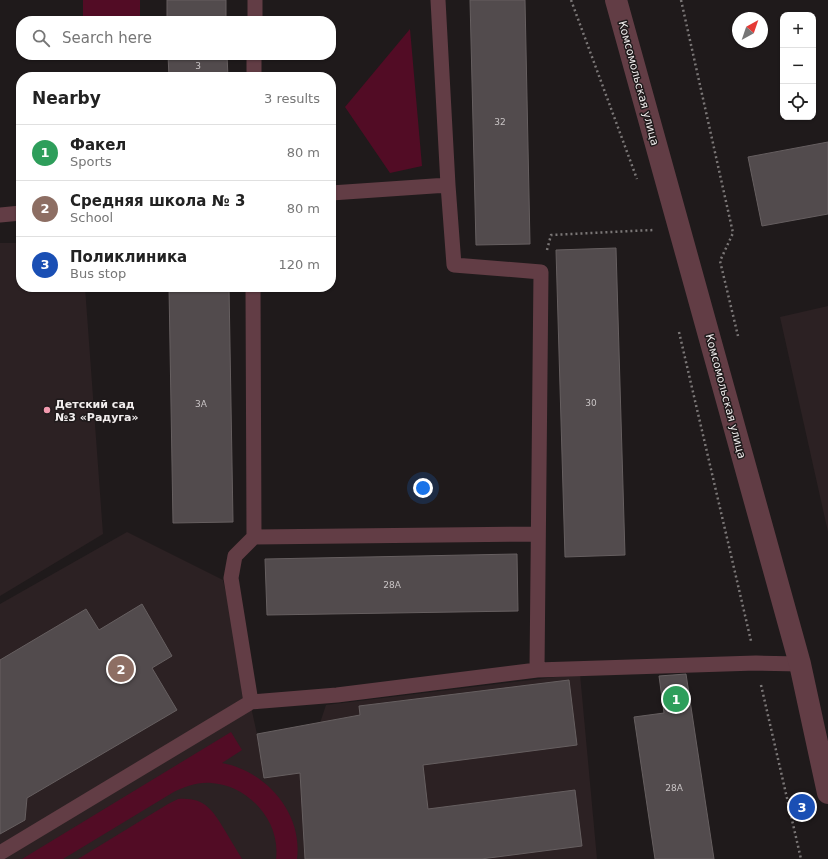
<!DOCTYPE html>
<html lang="en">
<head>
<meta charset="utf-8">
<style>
  :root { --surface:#fff; --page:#f6f6f6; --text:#222; --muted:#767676; --line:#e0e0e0; --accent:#805861 }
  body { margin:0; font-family:"DejaVu Sans",sans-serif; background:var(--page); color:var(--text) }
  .controls { position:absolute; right:12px; top:12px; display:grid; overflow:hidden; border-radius:8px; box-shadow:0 1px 3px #0004 }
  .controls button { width:36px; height:36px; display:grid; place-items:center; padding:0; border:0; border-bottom:1px solid var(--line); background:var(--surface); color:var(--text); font:20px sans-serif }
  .compass { position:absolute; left:732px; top:12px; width:36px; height:36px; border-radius:50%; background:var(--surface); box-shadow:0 1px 3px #0004; rotate:40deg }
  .you { position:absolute; left:423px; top:488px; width:14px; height:14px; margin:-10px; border:3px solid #fff; border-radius:50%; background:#1a73e8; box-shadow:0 0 0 6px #1a73e833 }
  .badge { display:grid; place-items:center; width:26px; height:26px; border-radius:50%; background:var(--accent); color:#fff; font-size:13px; font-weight:700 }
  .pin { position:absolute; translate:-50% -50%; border:2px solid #fff; box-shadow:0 1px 4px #0006 }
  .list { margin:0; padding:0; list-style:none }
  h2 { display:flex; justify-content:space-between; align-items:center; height:52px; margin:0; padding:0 16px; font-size:17px }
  h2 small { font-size:13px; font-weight:400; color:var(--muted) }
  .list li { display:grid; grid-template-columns:26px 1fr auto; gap:12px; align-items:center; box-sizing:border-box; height:56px; padding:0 16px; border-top:1px solid var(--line) }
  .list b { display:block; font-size:15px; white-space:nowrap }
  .list p { margin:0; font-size:13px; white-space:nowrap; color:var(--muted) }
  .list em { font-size:13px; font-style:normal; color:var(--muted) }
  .icon { flex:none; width:22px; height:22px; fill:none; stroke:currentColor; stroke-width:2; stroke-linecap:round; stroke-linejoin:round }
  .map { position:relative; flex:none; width:828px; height:859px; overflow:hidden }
  .search { position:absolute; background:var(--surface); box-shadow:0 1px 3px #0004; left:16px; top:16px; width:320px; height:44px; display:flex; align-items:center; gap:10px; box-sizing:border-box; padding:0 14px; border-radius:16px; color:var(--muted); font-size:15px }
  .panel { position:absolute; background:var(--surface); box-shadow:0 1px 3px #0004; left:16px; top:72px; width:320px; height:220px; border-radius:16px }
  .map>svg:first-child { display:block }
  .built { fill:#2c2123 }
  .green { fill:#520c25 }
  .building { fill:#524b4d; stroke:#665f60 }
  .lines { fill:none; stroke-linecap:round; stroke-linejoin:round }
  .path { stroke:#7b7777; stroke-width:2.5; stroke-dasharray:2 3; stroke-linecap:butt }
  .service { stroke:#623d45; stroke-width:15 }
  .tertiary { stroke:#623d45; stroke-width:22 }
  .poi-dot { fill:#f29aae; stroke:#1f1a1b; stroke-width:1.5 }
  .labels { text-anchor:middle; stroke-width:3; stroke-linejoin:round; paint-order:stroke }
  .number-label { font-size:9px; fill:#c9c4c5 }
  .street-label { font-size:11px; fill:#f1eded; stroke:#1f1a1b }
  .poi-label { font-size:11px; font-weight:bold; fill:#f1eded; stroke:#1f1a1b; text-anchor:start }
</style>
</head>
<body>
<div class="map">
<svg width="828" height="859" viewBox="0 0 828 859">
  <rect width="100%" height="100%" fill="#1f1a1b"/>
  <!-- built -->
  <path class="built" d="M 0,243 L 21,243 L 21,287 L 85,287 L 103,534 L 0,596 Z
    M 828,306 L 828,532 L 780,317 Z
    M 127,532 L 223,580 L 257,734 L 320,723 L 326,705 L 580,674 L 597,859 L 0,859 L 0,604 Z"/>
  <!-- green -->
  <path class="green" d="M 83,0 L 140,0 L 140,21 L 83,21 Z
    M 410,29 L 422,166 L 390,173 L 345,107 Z
    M 231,732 L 242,750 L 222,763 C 266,771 303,813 297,859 L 276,859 C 281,821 248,785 211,783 C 197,782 184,787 172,793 L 63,859 L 22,859 Z
    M 178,799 C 204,797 212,809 224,829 C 230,839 236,849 242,859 L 78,859 L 168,804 Z"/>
  <!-- building -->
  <path class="building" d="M 167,0 L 226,0 L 226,21 L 167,21 Z
    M 470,0 L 525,0 L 530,244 L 476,245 Z
    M 168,55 L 227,55 L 228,77 L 169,77 Z
    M 828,142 L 828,214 L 762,226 L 748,157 Z
    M 616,248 L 625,555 L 565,557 L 556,250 Z
    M 169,287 L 229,287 L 233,522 L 173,523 Z
    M 517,554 L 518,611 L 267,615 L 265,559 Z
    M 142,604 L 172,656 L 152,668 L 177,710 L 27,798 L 25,820 L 0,834 L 0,660 L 86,609 L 99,630 Z
    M 686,674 L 714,859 L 655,859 L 634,717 L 664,713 L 659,676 Z
    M 569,680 L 577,745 L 423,765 L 428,809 L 575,790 L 582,846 L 481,859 L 305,859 L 300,773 L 264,778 L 257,734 L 360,715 L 359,706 Z"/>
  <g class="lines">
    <!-- path -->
    <path class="path" d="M 571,0 L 637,179
      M 681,0 L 733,233 L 720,261 L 738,336
      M 547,250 L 551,235 L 653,230
      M 679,332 L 751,641
      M 761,685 L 801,859"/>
    <!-- service -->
    <path class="service" d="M 438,0 L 448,185
      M 255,21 L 255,0
      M 254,77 L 254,55
      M 331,193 L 448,185 L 454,265 L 541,272 L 537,670
      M 0,215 L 21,213
      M 254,537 L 537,534
      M 251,702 L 231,578 L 235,556 L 254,537 L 253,287
      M 0,853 L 251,702 L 337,695 L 537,670 L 756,663 L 800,664"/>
    <!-- tertiary -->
    <path class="tertiary" d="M 616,0 L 800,664 L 828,793"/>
  </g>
  <!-- markers -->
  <circle class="poi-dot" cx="47" cy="410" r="4"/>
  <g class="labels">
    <!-- number labels -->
    <g class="number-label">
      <text x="198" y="69">3</text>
      <text x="500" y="125">32</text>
      <text x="591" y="406">30</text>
      <text x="201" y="407">3А</text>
      <text x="392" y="588">28А</text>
      <text x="674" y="791">28А</text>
    </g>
    <!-- street labels -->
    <g class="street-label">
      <text transform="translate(639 83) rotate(75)" y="4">Комсомольская улица</text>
      <text transform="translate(726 396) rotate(75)" y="4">Комсомольская улица</text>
    </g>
    <!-- poi labels -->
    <g class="poi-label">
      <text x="55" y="408">Детский сад<tspan x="55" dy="13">№3 «Радуга»</tspan></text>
    </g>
  </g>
</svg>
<div class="controls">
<button>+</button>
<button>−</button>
<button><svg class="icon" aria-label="locate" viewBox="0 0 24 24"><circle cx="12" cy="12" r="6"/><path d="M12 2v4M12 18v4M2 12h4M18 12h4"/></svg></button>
</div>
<svg class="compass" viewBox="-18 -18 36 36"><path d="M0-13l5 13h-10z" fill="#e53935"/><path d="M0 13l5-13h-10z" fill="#767676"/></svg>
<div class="you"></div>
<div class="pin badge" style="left:676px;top:699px;background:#2e9e5b">1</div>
<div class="pin badge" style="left:121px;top:669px;background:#8d6e63">2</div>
<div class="pin badge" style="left:802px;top:807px;background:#1a4fb4">3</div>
<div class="search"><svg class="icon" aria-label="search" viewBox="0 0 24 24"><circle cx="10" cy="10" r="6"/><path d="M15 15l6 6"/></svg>Search here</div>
<section class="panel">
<h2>Nearby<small>3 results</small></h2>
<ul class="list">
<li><span class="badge" style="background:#2e9e5b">1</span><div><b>Факел</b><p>Sports</p></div><em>80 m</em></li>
<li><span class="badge" style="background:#8d6e63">2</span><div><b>Средняя школа № 3</b><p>School</p></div><em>80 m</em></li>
<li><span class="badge" style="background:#1a4fb4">3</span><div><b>Поликлиника</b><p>Bus stop</p></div><em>120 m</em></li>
</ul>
</section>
</div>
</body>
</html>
